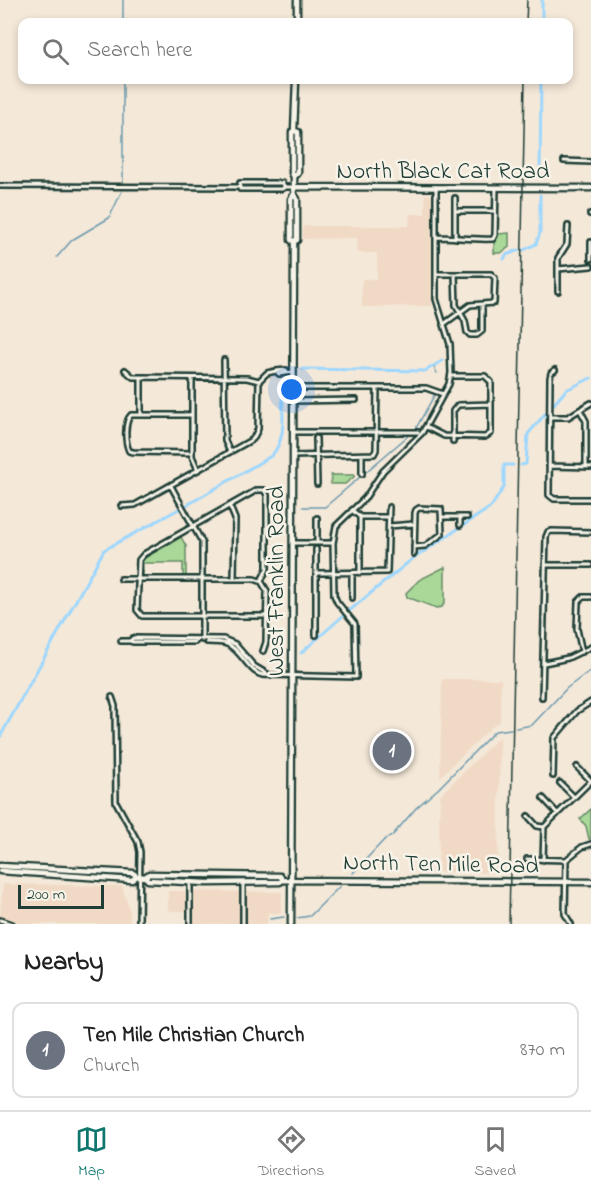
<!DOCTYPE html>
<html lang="en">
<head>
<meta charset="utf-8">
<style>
  :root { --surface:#fff; --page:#f2f2f2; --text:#222; --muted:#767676; --line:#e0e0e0; --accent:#0f766e }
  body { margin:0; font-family:"Indie Flower",sans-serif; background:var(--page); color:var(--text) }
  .scale { position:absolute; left:18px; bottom:15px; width:86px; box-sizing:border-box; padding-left:6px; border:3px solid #1f3d34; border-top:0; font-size:16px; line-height:21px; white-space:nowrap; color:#1f3d34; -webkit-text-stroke:4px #f7f3e8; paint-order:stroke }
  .you { position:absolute; left:292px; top:390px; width:21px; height:21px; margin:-15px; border:4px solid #fff; border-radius:50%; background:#1a73e8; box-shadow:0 0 0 9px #1a73e833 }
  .badge { display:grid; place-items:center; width:39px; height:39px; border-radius:50%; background:var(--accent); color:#fff; font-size:20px; font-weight:700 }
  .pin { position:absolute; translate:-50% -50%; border:3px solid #fff; box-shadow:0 2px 6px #0006 }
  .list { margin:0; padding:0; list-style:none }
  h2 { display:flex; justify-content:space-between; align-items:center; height:78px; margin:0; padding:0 24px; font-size:26px }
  h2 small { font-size:20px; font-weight:400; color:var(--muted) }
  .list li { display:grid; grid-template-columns:39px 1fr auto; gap:18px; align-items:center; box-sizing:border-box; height:96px; margin:0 12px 12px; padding:0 12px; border:2px solid var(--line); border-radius:12px }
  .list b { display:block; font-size:22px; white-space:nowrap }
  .list p { margin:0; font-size:20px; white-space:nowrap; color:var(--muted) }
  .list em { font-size:20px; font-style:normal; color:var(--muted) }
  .icon { flex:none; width:33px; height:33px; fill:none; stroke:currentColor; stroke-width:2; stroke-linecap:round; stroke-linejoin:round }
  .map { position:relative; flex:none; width:591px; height:924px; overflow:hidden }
  .search { position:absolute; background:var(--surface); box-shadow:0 3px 9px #0003; left:18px; right:18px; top:18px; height:66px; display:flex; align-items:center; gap:15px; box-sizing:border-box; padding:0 21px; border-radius:12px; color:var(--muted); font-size:22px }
  .sheet { height:186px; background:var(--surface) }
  nav { display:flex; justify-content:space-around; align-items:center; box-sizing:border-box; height:84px; border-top:2px solid var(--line); background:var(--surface); font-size:16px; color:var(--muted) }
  nav a { display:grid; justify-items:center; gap:3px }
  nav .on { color:var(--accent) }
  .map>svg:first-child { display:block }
  .built { fill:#f1dac5 }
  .green { fill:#aad898; stroke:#648a66; stroke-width:1.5 }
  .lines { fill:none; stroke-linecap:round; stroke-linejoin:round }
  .stream { stroke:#6b99ad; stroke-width:1.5 }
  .canal { stroke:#9ed7fe; stroke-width:3 }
  .minor-casing { stroke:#1f3d34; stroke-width:8 }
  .major-casing { stroke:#1f3d34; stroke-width:9 }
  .minor { stroke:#f7f3e8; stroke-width:3 }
  .major { stroke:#f7f3e8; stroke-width:4.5 }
  .rail { stroke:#1f3d34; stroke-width:1.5 }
  .labels { text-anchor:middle; stroke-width:5; stroke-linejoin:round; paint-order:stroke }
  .street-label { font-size:24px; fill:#1f3d34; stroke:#f7f3e8 }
</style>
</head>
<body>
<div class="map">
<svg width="591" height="924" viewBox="0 0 591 924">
  <rect width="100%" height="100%" fill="#f4e8d8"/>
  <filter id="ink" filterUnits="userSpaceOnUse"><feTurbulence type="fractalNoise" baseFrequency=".0167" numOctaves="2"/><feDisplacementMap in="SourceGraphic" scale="12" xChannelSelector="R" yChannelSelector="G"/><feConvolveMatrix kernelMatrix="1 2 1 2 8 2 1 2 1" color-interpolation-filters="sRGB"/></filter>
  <g filter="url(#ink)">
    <!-- built -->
    <path class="built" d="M 425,194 L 432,196 L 432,306 L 362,307 L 362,279 L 377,279 L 377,253 L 357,253 L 357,238 L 303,239 L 303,226 L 409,226 L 410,214 L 425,214 Z
      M 442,679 L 501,679 L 500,722 L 495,724 L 440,777 Z
      M 500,736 L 498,873 L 438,872 L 440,795 Z
      M 3,884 L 122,886 L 130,912 L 130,924 L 22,924 L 0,916 Z
      M 168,891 L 282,892 L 281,913 L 268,913 L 267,924 L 193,924 L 193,911 L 168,911 Z"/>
    <!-- green -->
    <path class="green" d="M 509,233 L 509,247 L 501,253 L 494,253 L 494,242 L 496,240 L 498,234 Z
      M 331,475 L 354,475 L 354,477 L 345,484 L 331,484 Z
      M 181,537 L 186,546 L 186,576 L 183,576 L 183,563 L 143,563 L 143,576 L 140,575 L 140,564 L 143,559 Z
      M 445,567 L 445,602 L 442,607 L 436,608 L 407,597 L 406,593 L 419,580 Z
      M 591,809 L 591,839 L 589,839 L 586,826 L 580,819 Z"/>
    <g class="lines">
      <!-- stream -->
      <path class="stream" d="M 123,22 L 123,0
        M 123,184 L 123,80
        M 57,257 L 72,240 L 109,218 L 123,189
        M 433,366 L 437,373
        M 415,430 L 435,394
        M 303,507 L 325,507 L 409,435
        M 516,728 L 532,725 L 567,688 L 591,670
        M 353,873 L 385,839 L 392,836 L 416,808 L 439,788 L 484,742 L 495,731 L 511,729
        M 297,918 L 310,916 L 340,886
        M 270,919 L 284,917"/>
      <!-- canal -->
      <path class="canal" d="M 542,22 L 542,0
        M 540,178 L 541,80
        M 524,250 L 536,244 L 540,233 L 540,195
        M 504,259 L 506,255 L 519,250
        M 303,369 L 425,371 L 442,361
        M 554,404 L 566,390 L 591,378
        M 521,465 L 526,464 L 528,434 L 545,414
        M 187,505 L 271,456 C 288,439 282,411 282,388
        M 349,611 L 411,560 L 491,507 L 504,487 L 504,465 L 513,465
        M 301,653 L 344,615
        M 0,737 L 104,550 L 179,509"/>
      <defs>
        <path id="minor" d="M 564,161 L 591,162
          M 0,186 L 239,187
          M 285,187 L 282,183 L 240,183 L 240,189 L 282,189 L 285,187 L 294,187
          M 455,211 L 495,211
          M 590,214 L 591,214
          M 436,237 C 455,237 473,240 493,239 L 495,235 L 496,188
          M 455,238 L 455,198
          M 591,242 L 591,259
          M 558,269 L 591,266
          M 436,274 L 491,274 L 495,278 L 494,303 L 470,305 L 444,324
          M 455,274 L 456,305 L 465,321 L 467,332 L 470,335 L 477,335 L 482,331 L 482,304
          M 558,291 L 558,258 L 567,244 L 568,226
          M 224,360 L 225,441 L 230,452
          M 125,370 L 133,377 L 141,377 L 247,378 L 259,381 L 267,373 L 276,371
          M 555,370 L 551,373 L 550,378 L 549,495 L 554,499 L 591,499
          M 286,372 L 286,370 L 276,371 L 279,374 L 293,372
          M 141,377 L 141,414
          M 192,378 L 192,456 L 198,470
          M 294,388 L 426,388 L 443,394
          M 294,401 L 356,400
          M 580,410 L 586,421 L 586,467
          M 550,417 L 568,417 L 591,403
          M 426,427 L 444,436 L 485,437 L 491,433 L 491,382 L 485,376 L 451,376
          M 293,432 L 418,432
          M 316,438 L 317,484
          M 453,441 L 453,411 L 458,405 L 491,404
          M 192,453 L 133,452 L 129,451 C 125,442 124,422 131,415 L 192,415
          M 293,456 L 374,454 L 376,450 L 377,388
          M 549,466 L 591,467
          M 362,474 L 362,456
          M 171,486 L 202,542 L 202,640
          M 122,506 L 135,505 L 253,439 L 258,429 L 259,381
          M 230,507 L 235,519 L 234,579
          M 352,510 L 360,517 L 389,517
          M 442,517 L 467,517
          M 460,525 L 460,517
          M 389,526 L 414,524
          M 293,543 L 333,543
          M 317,543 L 317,518
          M 414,547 L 425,546 L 442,534 L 441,509 L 419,508 L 416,510 L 415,513 L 414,554
          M 545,565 L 591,565
          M 316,573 L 387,572 L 389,507
          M 360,573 L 360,517
          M 121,579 L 254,579 L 260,581
          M 352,598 L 352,573
          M 316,635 L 316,549
          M 197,640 L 195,642 L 133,642 L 130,641 L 133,638 L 223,639 L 235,644 L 254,666 L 269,675 C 249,678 244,651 227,644 C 221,642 214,642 207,642 L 207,640
          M 121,641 L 130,641
          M 263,651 L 266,642 L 267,591 L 261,581 L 267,569 L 267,495 L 264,490 L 257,490 L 144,554 L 139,560 L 137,610 L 142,616 L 266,616
          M 582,652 L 577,629 L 578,602 L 583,597 L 591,597
          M 544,663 L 568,658 L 591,647
          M 269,675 L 356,677 L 355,624 L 337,602 L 334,595 L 333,543 L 336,526 L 365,498 L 383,471 L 422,433 L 449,384 L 451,373 L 450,344 L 436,299 L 436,187
          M 112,697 L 115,706 L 116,802 L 138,842 L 140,852 L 139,924
          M 542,697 L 546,537 L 548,532 L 552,531 L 591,532
          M 577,767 L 591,781
          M 553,776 L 554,738 L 577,711 L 591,702
          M 560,783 L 574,797
          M 543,798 L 557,813
          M 528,816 L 537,826 L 544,827
          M 544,827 L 591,781
          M 527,859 L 566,860 L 582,847 L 591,844
          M 543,860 L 544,827
          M 566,860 L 565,914 L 571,924
          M 243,884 L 243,924
          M 0,920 L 12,924
          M 190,924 L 190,882"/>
        <path id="major" d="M 297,22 L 297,0
          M 294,131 L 296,80
          M 294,187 L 591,188
          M 294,190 L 294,177 L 292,173 L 292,132 L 294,131 L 298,132 L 298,173 L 294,177
          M 0,866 L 133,873 L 137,876 L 145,877 L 148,880 L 207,883 L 280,882 L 283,880 L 591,882
          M 0,871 L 132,880 L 137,876
          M 145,877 L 149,874 L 280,876 L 283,880
          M 291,924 L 294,247 L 294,241 L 297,240 L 297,199 L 294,194 L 291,199 L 291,240 L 294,241"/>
      </defs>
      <!-- minor casing -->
      <use href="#minor" class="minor-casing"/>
      <!-- major casing -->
      <use href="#major" class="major-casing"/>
      <!-- minor -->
      <use href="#minor" class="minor"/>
      <!-- major -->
      <use href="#major" class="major"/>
      <!-- rail -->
      <path class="rail" d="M 526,22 L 527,0
        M 509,924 L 525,80"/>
    </g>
  </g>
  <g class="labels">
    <!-- street labels -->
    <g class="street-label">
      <text x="443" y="178">North Black Cat Road</text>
      <text transform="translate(275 581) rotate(-90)" y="8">West Franklin Road</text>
      <text transform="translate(441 863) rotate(1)" y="8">North Ten Mile Road</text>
    </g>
  </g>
</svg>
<div class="scale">200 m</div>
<div class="you"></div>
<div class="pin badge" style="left:392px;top:751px;background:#6b7280">1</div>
<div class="search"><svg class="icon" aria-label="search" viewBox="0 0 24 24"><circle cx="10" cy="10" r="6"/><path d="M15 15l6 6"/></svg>Search here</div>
</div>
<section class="sheet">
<h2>Nearby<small></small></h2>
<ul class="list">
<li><span class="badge" style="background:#6b7280">1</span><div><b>Ten Mile Christian Church</b><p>Church</p></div><em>870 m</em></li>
</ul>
</section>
<nav>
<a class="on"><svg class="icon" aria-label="map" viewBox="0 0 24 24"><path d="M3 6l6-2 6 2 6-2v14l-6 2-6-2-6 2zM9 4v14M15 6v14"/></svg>Map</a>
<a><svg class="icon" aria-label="directions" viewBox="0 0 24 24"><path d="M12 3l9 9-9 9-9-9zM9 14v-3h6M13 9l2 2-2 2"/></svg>Directions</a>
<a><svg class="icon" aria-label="saved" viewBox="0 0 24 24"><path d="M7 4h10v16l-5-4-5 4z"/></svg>Saved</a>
</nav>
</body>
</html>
